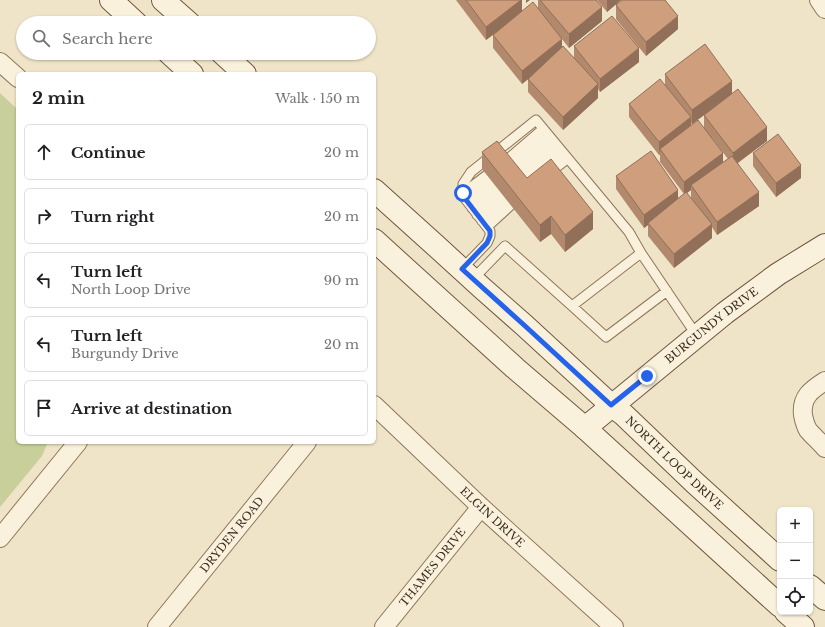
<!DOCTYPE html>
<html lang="en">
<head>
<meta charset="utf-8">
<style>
  :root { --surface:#fff; --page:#f6f6f6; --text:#202124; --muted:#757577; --line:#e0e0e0 }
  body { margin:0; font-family:"Libre Baskerville",serif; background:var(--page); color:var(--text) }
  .controls { position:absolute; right:12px; bottom:12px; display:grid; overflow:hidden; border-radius:6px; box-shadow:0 1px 3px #0004 }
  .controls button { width:36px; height:36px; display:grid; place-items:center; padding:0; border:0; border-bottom:1px solid var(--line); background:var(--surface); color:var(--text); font:20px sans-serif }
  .stop { position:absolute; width:12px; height:12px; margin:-9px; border:3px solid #2563eb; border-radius:50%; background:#fff }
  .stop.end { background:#2563eb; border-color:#fff; box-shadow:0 1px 4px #0008 }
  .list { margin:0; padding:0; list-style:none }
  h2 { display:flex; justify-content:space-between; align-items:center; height:52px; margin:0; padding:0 16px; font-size:17px }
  h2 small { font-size:13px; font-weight:400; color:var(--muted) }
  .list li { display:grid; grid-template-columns:26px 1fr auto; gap:12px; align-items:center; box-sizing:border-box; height:56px; margin:0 8px 8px; padding:0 8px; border:1px solid var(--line); border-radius:6px }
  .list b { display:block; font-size:15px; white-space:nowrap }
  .list p { margin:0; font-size:13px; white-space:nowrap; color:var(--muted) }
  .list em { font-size:13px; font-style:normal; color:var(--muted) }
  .icon { flex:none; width:22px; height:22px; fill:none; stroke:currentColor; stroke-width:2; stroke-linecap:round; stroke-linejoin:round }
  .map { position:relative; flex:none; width:825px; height:627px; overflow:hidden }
  .search { position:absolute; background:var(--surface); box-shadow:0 1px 3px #0004; left:16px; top:16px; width:360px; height:44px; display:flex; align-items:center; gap:10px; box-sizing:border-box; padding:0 14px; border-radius:22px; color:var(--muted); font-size:15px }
  .panel { position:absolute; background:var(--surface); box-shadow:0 1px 3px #0004; left:16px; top:72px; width:360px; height:372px; border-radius:6px }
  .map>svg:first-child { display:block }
  .green { fill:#c9cf9b }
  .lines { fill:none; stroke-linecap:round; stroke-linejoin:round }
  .lane-casing { stroke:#8d765c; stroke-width:11 }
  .street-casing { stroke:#8d765c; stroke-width:20 }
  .secondary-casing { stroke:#6f573f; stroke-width:24 }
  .lane { stroke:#faf1dc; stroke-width:9 }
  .street { stroke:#faf1dc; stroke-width:18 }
  .secondary { stroke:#faf1dc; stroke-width:22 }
  .wall { fill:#b2896c; fill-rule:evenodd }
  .shaded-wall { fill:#916f58 }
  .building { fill:#cf9f7d; stroke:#916f58 }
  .route { stroke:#2563eb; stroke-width:5 }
  .labels { text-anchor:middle; stroke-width:4; stroke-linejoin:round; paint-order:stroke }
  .street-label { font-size:11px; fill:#3d2e20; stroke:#f7eed8 }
</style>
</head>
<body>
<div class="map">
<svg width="825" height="627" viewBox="0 0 825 627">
  <rect width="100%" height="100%" fill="#f0e4c8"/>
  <!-- green -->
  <path class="green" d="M 0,93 L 18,110 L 18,442 L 48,442 L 42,456 L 0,507 Z"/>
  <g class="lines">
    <defs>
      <path id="lane" d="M 502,164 L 543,129
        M 544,169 L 563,153
        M 507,170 L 549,136
        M 548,174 L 567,159
        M 511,176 L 553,141
        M 517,183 L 558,147
        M 463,193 L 487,175
        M 467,201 L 492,182
        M 472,208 L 497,188
        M 477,215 L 502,194
        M 482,221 L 507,200
        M 487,227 L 511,205
        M 462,269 L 487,243 L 490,236 L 490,231 L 463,196 L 463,184 L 471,172 L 536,120 L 629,232 L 641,253
        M 473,279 L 505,246 L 572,306 L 606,337 L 667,291
        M 572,306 L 641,253 L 697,336"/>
      <g id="street">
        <path d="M 819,0 L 825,9"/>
        <path d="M 0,62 L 18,78"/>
        <path d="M 825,381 C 811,390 801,397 803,415 C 804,420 805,425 808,430 C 813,436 820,442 825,448"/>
        <path id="s1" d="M 374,405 L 481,507 L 614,627"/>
        <path d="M 0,538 L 78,442"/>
        <path id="s2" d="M 157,627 L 307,442"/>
        <path id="s3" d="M 384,627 L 481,507"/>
      </g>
      <g id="secondary">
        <path d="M 111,0 L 136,23"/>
        <path d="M 163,0 L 189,23"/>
        <path d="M 169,53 L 192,74"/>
        <path d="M 222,53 L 245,74"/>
        <path id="s4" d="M 374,190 L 435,245 L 482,288 L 524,325 L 611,405 L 624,415 L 695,483 L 780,560"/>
        <path d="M 374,240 L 515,368 L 585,428 L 780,606"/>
        <path id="s5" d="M 585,428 L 725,313 L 778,274 L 825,245"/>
        <path d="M 810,586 L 825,599"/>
        <path d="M 786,612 L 803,627"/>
      </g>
    </defs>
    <!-- lane casing -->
    <use href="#lane" class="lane-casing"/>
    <!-- street casing -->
    <use href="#street" class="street-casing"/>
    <!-- secondary casing -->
    <use href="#secondary" class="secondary-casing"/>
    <!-- lane -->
    <use href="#lane" class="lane"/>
    <!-- street -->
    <use href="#street" class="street"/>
    <!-- secondary -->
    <use href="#secondary" class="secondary"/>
  </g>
  <!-- wall -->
  <path class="wall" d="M 456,0 L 522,0 L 522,11 L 538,9 L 538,0 L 596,0 L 602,21 L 569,48 L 562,39 L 562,47 L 574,58 L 574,46 L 639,62 L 600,92 L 598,89 L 598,98 L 563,130 L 528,92 L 528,79 L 522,84 L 493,48 L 493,35 L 486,40 Z
    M 597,0 L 621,0 L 607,12 Z
    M 616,5 L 678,29 L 646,56 L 616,19 Z
    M 665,74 L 767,141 L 738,163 L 759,206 L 717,235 L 712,227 L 712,238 L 674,268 L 648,236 L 648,225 L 644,228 L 616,189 L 616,176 L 678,198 L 684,194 L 660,162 L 660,155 L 659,155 L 629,117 L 629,104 L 665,84 ZM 711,110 L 704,115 L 704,128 L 691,125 L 691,123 L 692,124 ZM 712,138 L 728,159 L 723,162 ZM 691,190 L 691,198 L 696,205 L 687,193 Z
    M 482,152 L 527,178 L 593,229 L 565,252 L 551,234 L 540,242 L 482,169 Z
    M 753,153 L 801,178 L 776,197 L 753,166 Z"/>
  <!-- shaded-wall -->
  <path class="shaded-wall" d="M 521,0 L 522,0 L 522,12 L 486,40 L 486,27 Z
    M 526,0 L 530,0 L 526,3 Z
    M 607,0 L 621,0 L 607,12 Z
    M 602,7 L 602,21 L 569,48 L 569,34 Z
    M 678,16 L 678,29 L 646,56 L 646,42 Z
    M 562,39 L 562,52 L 522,84 L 522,71 Z
    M 639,48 L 639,62 L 600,92 L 600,79 Z
    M 732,81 L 732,94 L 692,124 L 692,110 Z
    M 598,84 L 598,98 L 563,130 L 563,117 Z
    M 691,117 L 691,130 L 660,149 L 659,155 L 659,142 Z
    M 767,127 L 767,141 L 733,166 L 733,153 Z
    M 723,153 L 723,166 L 691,185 L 691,190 L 684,195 L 684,182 Z
    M 801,165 L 801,178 L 776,197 L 776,183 Z
    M 678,190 L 678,203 L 648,223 L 648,225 L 644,228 L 644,215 Z
    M 759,192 L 759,206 L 717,235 L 717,222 Z
    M 593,212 L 593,229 L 565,252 L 565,235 Z
    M 551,216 L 551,234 L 540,242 L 540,225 Z
    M 712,224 L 712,238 L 674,268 L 674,254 Z"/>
  <!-- building -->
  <path class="building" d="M 466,0 L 521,0 L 486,27 Z
    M 540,0 L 596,0 L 602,7 L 569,34 Z
    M 622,0 L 665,0 L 678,16 L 646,42 L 616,5 Z
    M 533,2 L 562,39 L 522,71 L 493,35 Z
    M 612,16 L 639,48 L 600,79 L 574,46 Z
    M 705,44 L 732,81 L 692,110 L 665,74 Z
    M 563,46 L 598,84 L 563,117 L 528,79 Z
    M 660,79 L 691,117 L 659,142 L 629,104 Z
    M 738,89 L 767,127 L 733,153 L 704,115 Z
    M 698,120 L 723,153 L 684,182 L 660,149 Z
    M 778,134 L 801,165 L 776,183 L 753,153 Z
    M 497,141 L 527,178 L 551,159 L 593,212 L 565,235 L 551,216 L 540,225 L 482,152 Z
    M 651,151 L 678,190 L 644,215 L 616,176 Z
    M 732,156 L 759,192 L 717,222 L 691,185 Z
    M 686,192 L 712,224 L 674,254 L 648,223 Z"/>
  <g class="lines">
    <!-- route -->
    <path class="route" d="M 463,193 L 463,196 L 490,231 L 490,236 L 487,243 L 462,269 L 524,325 L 611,405 L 647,376"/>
  </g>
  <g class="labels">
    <!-- street labels -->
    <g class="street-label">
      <text dy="4" stroke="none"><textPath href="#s5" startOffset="163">BURGUNDY DRIVE</textPath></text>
      <text dy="4" stroke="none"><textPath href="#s4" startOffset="406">NORTH LOOP DRIVE</textPath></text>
      <text dy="4" stroke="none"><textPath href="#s1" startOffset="163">ELGIN DRIVE</textPath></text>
      <text dy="4" stroke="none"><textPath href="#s2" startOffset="119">DRYDEN ROAD</textPath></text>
      <text dy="4" stroke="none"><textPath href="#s3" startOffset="77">THAMES DRIVE</textPath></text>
    </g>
  </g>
</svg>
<div class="controls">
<button>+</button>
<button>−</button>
<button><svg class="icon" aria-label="locate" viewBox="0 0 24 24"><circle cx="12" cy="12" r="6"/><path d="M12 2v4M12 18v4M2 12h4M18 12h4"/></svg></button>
</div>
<div class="stop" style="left:463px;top:193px"></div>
<div class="stop end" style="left:647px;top:376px"></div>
<div class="search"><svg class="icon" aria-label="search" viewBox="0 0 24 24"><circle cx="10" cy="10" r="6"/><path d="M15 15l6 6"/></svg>Search here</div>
<section class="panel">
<h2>2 min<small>Walk · 150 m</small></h2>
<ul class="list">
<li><svg class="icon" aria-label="ahead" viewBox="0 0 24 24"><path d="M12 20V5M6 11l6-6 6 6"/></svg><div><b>Continue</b></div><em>20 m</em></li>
<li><svg class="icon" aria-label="right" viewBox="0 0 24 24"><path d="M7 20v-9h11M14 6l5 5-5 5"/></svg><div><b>Turn right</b></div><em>20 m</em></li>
<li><svg class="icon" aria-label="left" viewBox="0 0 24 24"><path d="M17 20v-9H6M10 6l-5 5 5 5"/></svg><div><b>Turn left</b><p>North Loop Drive</p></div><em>90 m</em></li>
<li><svg class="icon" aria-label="left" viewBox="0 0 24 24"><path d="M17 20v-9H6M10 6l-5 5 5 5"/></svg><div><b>Turn left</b><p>Burgundy Drive</p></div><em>20 m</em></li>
<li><svg class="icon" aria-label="arrive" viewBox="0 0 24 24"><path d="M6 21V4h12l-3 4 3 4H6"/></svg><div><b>Arrive at destination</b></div></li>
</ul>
</section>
</div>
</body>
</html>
